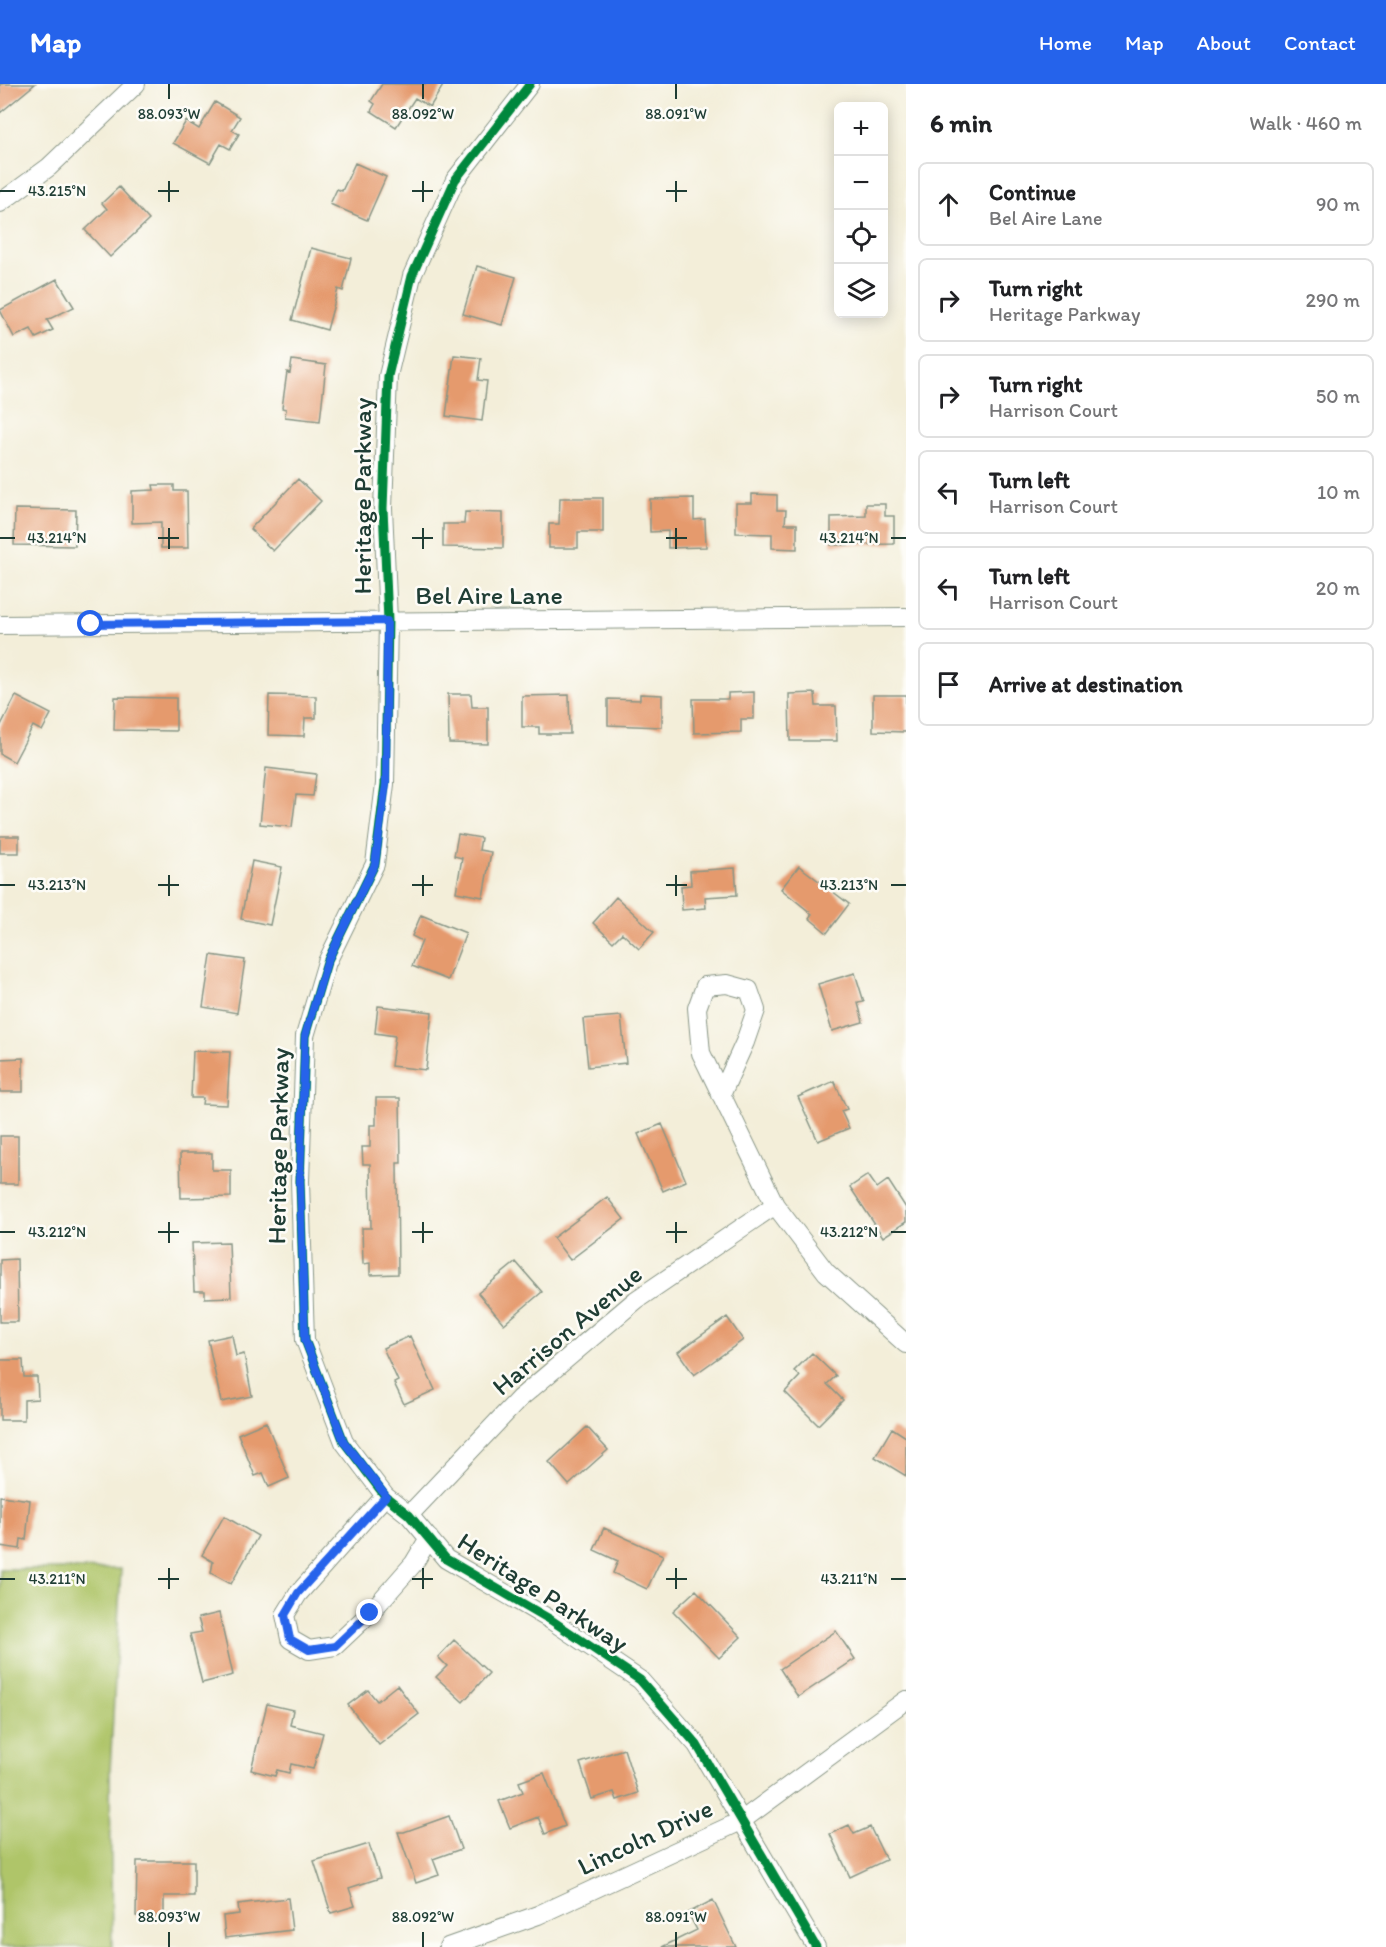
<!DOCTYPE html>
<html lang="en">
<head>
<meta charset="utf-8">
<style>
  :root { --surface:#fff; --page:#f2f2f2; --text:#202124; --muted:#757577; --line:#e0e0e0; --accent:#2563eb }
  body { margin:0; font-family:Itim,sans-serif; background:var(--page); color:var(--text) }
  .controls { position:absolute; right:18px; top:18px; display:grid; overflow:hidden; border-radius:9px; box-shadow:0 3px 15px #0003 }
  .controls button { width:54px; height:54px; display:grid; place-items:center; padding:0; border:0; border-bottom:2px solid var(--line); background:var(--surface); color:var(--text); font:30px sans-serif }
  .stop { position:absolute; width:18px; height:18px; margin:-14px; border:4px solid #2563eb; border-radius:50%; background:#fff }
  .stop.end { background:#2563eb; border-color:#fff; box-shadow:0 2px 6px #0008 }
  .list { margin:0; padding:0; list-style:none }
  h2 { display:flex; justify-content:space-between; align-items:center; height:78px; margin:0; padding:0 24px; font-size:26px }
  h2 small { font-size:20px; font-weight:400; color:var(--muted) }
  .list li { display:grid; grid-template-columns:39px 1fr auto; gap:18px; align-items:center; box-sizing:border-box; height:84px; margin:0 12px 12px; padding:0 12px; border:2px solid var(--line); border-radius:9px }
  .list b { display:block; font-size:22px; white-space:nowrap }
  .list p { margin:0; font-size:20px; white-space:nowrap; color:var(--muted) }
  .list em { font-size:20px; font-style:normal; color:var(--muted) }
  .icon { flex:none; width:33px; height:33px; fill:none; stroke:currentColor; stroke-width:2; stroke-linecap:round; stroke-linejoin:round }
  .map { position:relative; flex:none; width:906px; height:1863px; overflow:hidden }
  header { display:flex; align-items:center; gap:36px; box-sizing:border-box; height:84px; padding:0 30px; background:var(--accent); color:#fff }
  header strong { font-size:28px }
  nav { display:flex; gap:33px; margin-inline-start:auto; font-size:21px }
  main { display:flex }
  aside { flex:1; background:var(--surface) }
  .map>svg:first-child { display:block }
  .green { fill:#afc569; stroke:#67814e; stroke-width:1.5 }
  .building { fill:#e59a6d }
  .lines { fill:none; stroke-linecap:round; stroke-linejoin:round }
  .minor-casing { stroke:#899686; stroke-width:20 }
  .minor { stroke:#fff; stroke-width:18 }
  .cycleway-casing { stroke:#fdfcf7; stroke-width:13 }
  .cycleway { stroke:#00873e; stroke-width:9 }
  .route { stroke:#2563eb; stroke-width:8 }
  .ticks { fill:none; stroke:#1f3d34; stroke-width:2 }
  .labels { text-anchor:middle; stroke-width:5; stroke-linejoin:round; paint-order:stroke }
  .street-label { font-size:26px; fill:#1f3d34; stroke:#fdfcf7 }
  .ticks-label { font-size:15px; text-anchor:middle; fill:#1f3d34; stroke:#fdfcf7; stroke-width:5; stroke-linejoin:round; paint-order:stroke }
</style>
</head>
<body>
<header>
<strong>Map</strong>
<nav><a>Home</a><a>Map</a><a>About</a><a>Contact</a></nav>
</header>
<main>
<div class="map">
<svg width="906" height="1863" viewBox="0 0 906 1863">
  <rect width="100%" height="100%" fill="#fdfcf7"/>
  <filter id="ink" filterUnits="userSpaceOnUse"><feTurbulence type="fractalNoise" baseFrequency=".0167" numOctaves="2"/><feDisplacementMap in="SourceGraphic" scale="12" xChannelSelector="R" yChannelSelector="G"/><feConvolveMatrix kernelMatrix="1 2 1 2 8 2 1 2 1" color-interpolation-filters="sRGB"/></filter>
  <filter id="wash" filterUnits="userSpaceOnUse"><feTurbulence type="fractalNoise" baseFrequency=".008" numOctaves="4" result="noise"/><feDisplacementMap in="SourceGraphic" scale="24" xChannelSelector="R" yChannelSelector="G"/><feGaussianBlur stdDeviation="1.35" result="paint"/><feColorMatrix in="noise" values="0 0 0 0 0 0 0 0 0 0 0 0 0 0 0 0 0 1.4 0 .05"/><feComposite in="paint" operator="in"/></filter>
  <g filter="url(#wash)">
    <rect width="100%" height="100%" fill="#f3eed9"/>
    <!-- green -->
    <path class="green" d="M 0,1485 L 121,1485 L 110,1687 L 112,1863 L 0,1863 Z"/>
    <g id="blocks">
      <!-- building -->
      <path class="building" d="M 0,0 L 35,0 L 0,29 Z
        M 382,0 L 444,0 L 430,23 L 415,14 L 396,43 L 371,27 L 375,20 L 371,17 Z
        M 215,18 L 240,33 L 232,46 L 239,50 L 230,65 L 221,60 L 210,79 L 173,59 L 186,37 L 199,45 Z
        M 355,79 L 386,93 L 367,136 L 330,120 L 337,105 L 342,107 Z
        M 119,103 L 149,136 L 110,173 L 85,146 L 107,125 L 102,119 Z
        M 311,164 L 351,174 L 343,207 L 338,205 L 327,246 L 292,236 Z
        M 477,182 L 516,193 L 502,241 L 463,230 Z
        M 57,195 L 74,223 L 47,236 L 53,246 L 36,254 L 31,245 L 14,253 L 0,226 Z
        M 454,271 L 481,274 L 478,296 L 487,297 L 482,337 L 446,332 Z
        M 292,276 L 326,281 L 320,337 L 285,333 L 286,325 L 282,324 L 287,288 L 290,289 Z
        M 298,395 L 321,417 L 273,467 L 250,445 Z
        M 153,401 L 174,401 L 174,407 L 187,407 L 188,464 L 161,464 L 161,438 L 132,439 L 132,407 L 154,406 Z
        M 752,410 L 777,411 L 777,426 L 786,426 L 785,440 L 797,440 L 797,465 L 772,464 L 772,450 L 736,449 L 736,419 L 752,419 Z
        M 560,414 L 603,414 L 603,448 L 578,448 L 578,464 L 549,464 L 549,440 L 559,440 Z
        M 694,414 L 694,436 L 705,435 L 706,463 L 668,464 L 668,447 L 650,448 L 650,415 Z
        M 866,420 L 885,420 L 885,432 L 894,432 L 894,460 L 831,461 L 831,433 L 866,432 Z
        M 15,425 L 76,426 L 75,462 L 14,461 Z
        M 465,428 L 503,429 L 503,464 L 443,463 L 443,440 L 464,440 Z
        M 754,608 L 754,635 L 741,635 L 741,648 L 694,649 L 693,615 L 728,615 L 728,609 Z
        M 815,609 L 816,622 L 836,622 L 837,657 L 790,657 L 789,610 Z
        M 448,610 L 471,610 L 472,623 L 488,623 L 488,660 L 449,659 Z
        M 640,610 L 662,611 L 662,643 L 608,641 L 608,615 L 640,616 Z
        M 269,611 L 316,612 L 316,634 L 305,634 L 304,652 L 268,651 Z
        M 569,611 L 570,650 L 539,650 L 539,643 L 522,643 L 522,612 Z
        M 873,611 L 906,611 L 906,648 L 873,647 Z
        M 16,612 L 51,630 L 42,647 L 33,642 L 14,678 L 0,670 L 0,643 Z
        M 115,613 L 176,614 L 176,647 L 114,646 Z
        M 266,684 L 316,690 L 313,712 L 296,711 L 292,743 L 260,740 Z
        M 458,750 L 481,754 L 479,766 L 491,768 L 483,813 L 456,808 L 462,774 L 454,772 Z
        M 0,752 L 19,752 L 19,769 L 0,769 Z
        M 252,777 L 282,783 L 270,841 L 241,835 Z
        M 799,782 L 849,820 L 827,849 L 809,834 L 812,830 L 781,805 Z
        M 735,784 L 737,811 L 705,813 L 706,824 L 682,826 L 681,802 L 691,801 L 690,787 Z
        M 616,813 L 654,848 L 639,865 L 622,849 L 613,858 L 593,839 Z
        M 421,831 L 466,849 L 448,896 L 412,882 L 422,857 L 412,852 Z
        M 211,871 L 245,876 L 237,929 L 203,923 Z
        M 855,889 L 864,918 L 858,919 L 863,938 L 832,947 L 818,900 Z
        M 378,922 L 432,928 L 426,986 L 391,982 L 395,952 L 375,949 Z
        M 621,932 L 626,979 L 588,983 L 583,935 Z
        M 193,967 L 230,968 L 227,1021 L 202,1020 L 203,1014 L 191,1014 Z
        M 23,974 L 23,1008 L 0,1008 L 0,975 Z
        M 834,997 L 847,1025 L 841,1027 L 849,1044 L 818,1057 L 798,1013 Z
        M 376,1014 L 400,1014 L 401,1079 L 397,1079 L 398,1190 L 370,1191 L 370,1179 L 363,1180 L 362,1144 L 371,1144 L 370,1080 L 363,1080 L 362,1063 L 370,1063 L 370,1041 L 376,1041 Z
        M 662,1040 L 686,1097 L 663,1107 L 638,1050 Z
        M 0,1052 L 18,1052 L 18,1100 L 0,1100 Z
        M 180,1069 L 212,1069 L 212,1086 L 231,1086 L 231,1113 L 181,1114 Z
        M 868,1091 L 877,1104 L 888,1096 L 906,1124 L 906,1138 L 883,1153 L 850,1103 Z
        M 607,1113 L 624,1135 L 570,1176 L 553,1154 Z
        M 229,1158 L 231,1213 L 205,1214 L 205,1207 L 194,1207 L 192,1159 Z
        M 17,1175 L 18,1238 L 0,1238 L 0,1176 Z
        M 516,1178 L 542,1208 L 504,1240 L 478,1209 Z
        M 727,1233 L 743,1256 L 694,1291 L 678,1268 Z
        M 232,1251 L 236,1272 L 244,1270 L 252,1312 L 221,1318 L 208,1256 Z
        M 410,1252 L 435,1306 L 404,1320 L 394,1299 L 398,1297 L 383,1264 Z
        M 812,1269 L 836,1292 L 827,1300 L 843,1316 L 818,1341 L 785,1308 L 800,1292 L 794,1287 Z
        M 0,1276 L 23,1276 L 24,1293 L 37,1293 L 38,1315 L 24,1316 L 24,1336 L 0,1336 Z
        M 266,1338 L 289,1394 L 269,1403 L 263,1389 L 255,1392 L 238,1350 Z
        M 587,1343 L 608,1366 L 569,1401 L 549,1378 Z
        M 892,1344 L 906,1353 L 906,1392 L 875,1373 Z
        M 0,1412 L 30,1416 L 26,1456 L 21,1455 L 20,1465 L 0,1462 Z
        M 224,1432 L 258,1452 L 231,1500 L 211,1489 L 213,1478 L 202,1471 Z
        M 604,1444 L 663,1471 L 647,1505 L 613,1489 L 618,1477 L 594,1466 Z
        M 696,1506 L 741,1553 L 719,1574 L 673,1527 Z
        M 219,1529 L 233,1591 L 202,1599 L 190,1550 L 202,1548 L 198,1534 Z
        M 836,1547 L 855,1575 L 798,1613 L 780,1585 Z
        M 454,1556 L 489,1589 L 463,1618 L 436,1593 L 447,1582 L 438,1573 Z
        M 397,1601 L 419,1630 L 379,1661 L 348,1621 L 368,1606 L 377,1617 Z
        M 267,1620 L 293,1626 L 290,1641 L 323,1649 L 313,1685 L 291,1680 L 289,1689 L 277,1686 L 275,1692 L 251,1686 Z
        M 624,1665 L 638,1709 L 617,1716 L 614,1708 L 592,1715 L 580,1679 Z
        M 544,1689 L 565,1742 L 545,1750 L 538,1733 L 510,1744 L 499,1717 L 523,1708 L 519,1698 Z
        M 449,1732 L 461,1765 L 433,1775 L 439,1791 L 416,1799 L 398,1748 L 404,1748 Z
        M 849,1741 L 854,1750 L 870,1743 L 886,1776 L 850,1793 L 830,1750 Z
        M 369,1760 L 380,1794 L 349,1804 L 355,1822 L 331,1829 L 314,1777 Z
        M 137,1777 L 194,1777 L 194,1812 L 164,1812 L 164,1832 L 136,1832 Z
        M 288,1814 L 292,1846 L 225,1854 L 223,1832 L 239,1830 L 238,1820 Z
        M 713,1816 L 736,1863 L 662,1863 L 697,1846 L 688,1829 Z"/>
    </g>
  </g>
  <g filter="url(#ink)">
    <use href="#blocks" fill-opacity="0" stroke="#899686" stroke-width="1.5"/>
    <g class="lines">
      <defs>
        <path id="minor" d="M 530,0 L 455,96 L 412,192 L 388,292 L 383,424 L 388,537 L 385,700 L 375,780 L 327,878 L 305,952 L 300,1097 L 305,1256 L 344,1358 L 385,1412 L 409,1431 L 446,1475 L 551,1536 L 640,1596 L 697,1661 L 816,1863
          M 0,119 L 49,83 L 136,0
          M 0,541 L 906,533
          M 721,1011 L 745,958 L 756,926 L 749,906 L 727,900 L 705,902 L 697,924 L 701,969 L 775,1121 L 826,1188 L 906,1260
          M 385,1412 L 298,1510 L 285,1531 L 290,1555 L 309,1566 L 335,1562 L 370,1529 L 414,1479 L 429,1454
          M 409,1431 L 520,1314 L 636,1216 L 775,1121
          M 448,1863 L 538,1831 L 741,1737 L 906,1616"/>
      </defs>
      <!-- minor casing -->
      <use href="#minor" class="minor-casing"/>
      <!-- minor -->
      <use href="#minor" class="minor"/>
      <defs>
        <path id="cycleway" d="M 530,0 L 455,96 L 412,192 L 388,292 L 383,424 L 388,537 L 385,700 L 375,780 L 327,878 L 305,952 L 300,1097 L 305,1256 L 344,1358 L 385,1412 L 409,1431 L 446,1475 L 551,1536 L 640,1596 L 697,1661 L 816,1863"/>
      </defs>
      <!-- cycleway casing -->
      <use href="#cycleway" class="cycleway-casing"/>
      <!-- cycleway -->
      <use href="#cycleway" class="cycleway"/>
    </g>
  </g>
  <g class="lines" filter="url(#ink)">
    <!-- route -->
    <path class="route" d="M 91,540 L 387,537 L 386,700 L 375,780 L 327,878 L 305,952 L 300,1097 L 305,1256 L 344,1358 L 386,1412 L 298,1509 L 285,1531 L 290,1555 L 309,1566 L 335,1562 L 370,1529"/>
  </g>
  <!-- ticks -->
  <path class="ticks" d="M 169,0 L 169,15M 423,0 L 423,15M 676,0 L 676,15M 169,97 L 169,118M 423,97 L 423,118M 676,97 L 676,118M 0,107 L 15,107M 158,107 L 179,107M 412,107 L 433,107M 666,107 L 687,107M 169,444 L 169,465M 423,444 L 423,465M 676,444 L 676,465M 0,454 L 15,454M 158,454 L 179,454M 412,454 L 433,454M 666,454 L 687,454M 891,454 L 906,454M 169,791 L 169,812M 423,791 L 423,812M 676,791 L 676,812M 0,801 L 15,801M 158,801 L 179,801M 412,801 L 433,801M 666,801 L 687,801M 891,801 L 906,801M 169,1138 L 169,1159M 423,1138 L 423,1159M 676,1138 L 676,1159M 0,1148 L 15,1148M 158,1148 L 179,1148M 412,1148 L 433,1148M 666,1148 L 687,1148M 891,1148 L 906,1148M 169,1484 L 169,1505M 423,1484 L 423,1505M 676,1484 L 676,1505M 0,1495 L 15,1495M 158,1495 L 179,1495M 412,1495 L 433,1495M 666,1495 L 687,1495M 891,1495 L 906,1495M 169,1848 L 169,1863M 423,1848 L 423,1863M 676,1848 L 676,1863"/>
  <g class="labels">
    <!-- street labels -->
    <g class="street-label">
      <text transform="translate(362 412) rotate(-90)" y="9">Heritage Parkway</text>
      <text x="489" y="520">Bel Aire Lane</text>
      <text transform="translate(278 1062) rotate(-89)" y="9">Heritage Parkway</text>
      <text transform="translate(567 1246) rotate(-40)" y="9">Harrison Avenue</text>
      <text transform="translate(543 1508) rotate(33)" y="9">Heritage Parkway</text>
      <text transform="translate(645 1753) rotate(-25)" y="9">Lincoln Drive</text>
    </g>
  </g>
  <g class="ticks-label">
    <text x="169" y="35">88.093°W</text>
    <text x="423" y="35">88.092°W</text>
    <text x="676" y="35">88.091°W</text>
    <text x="57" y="112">43.215°N</text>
    <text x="57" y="459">43.214°N</text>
    <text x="849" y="459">43.214°N</text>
    <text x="57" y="806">43.213°N</text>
    <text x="849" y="806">43.213°N</text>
    <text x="57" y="1153">43.212°N</text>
    <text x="849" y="1153">43.212°N</text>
    <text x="57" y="1500">43.211°N</text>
    <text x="849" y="1500">43.211°N</text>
    <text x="169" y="1838">88.093°W</text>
    <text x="423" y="1838">88.092°W</text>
    <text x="676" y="1838">88.091°W</text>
  </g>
</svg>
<div class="controls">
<button>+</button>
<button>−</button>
<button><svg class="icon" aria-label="locate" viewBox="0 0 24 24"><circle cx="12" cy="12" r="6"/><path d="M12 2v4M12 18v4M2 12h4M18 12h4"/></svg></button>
<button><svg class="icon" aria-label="layers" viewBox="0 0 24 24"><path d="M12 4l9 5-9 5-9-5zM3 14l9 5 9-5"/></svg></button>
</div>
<div class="stop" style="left:91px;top:540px"></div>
<div class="stop end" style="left:370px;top:1529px"></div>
</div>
<aside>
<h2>6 min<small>Walk · 460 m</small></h2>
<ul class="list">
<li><svg class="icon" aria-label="ahead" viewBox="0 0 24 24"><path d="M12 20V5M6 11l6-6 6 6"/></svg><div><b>Continue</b><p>Bel Aire Lane</p></div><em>90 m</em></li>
<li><svg class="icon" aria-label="right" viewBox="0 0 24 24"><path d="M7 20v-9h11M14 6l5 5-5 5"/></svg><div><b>Turn right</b><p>Heritage Parkway</p></div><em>290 m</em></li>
<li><svg class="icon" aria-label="right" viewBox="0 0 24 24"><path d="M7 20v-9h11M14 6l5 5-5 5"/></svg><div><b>Turn right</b><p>Harrison Court</p></div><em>50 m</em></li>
<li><svg class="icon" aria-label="left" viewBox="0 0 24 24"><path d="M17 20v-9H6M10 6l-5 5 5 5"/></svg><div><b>Turn left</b><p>Harrison Court</p></div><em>10 m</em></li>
<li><svg class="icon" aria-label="left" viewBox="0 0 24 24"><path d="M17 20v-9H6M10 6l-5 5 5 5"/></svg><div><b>Turn left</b><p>Harrison Court</p></div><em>20 m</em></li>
<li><svg class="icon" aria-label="arrive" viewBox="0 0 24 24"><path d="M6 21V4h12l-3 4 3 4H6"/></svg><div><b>Arrive at destination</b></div></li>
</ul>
</aside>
</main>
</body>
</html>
